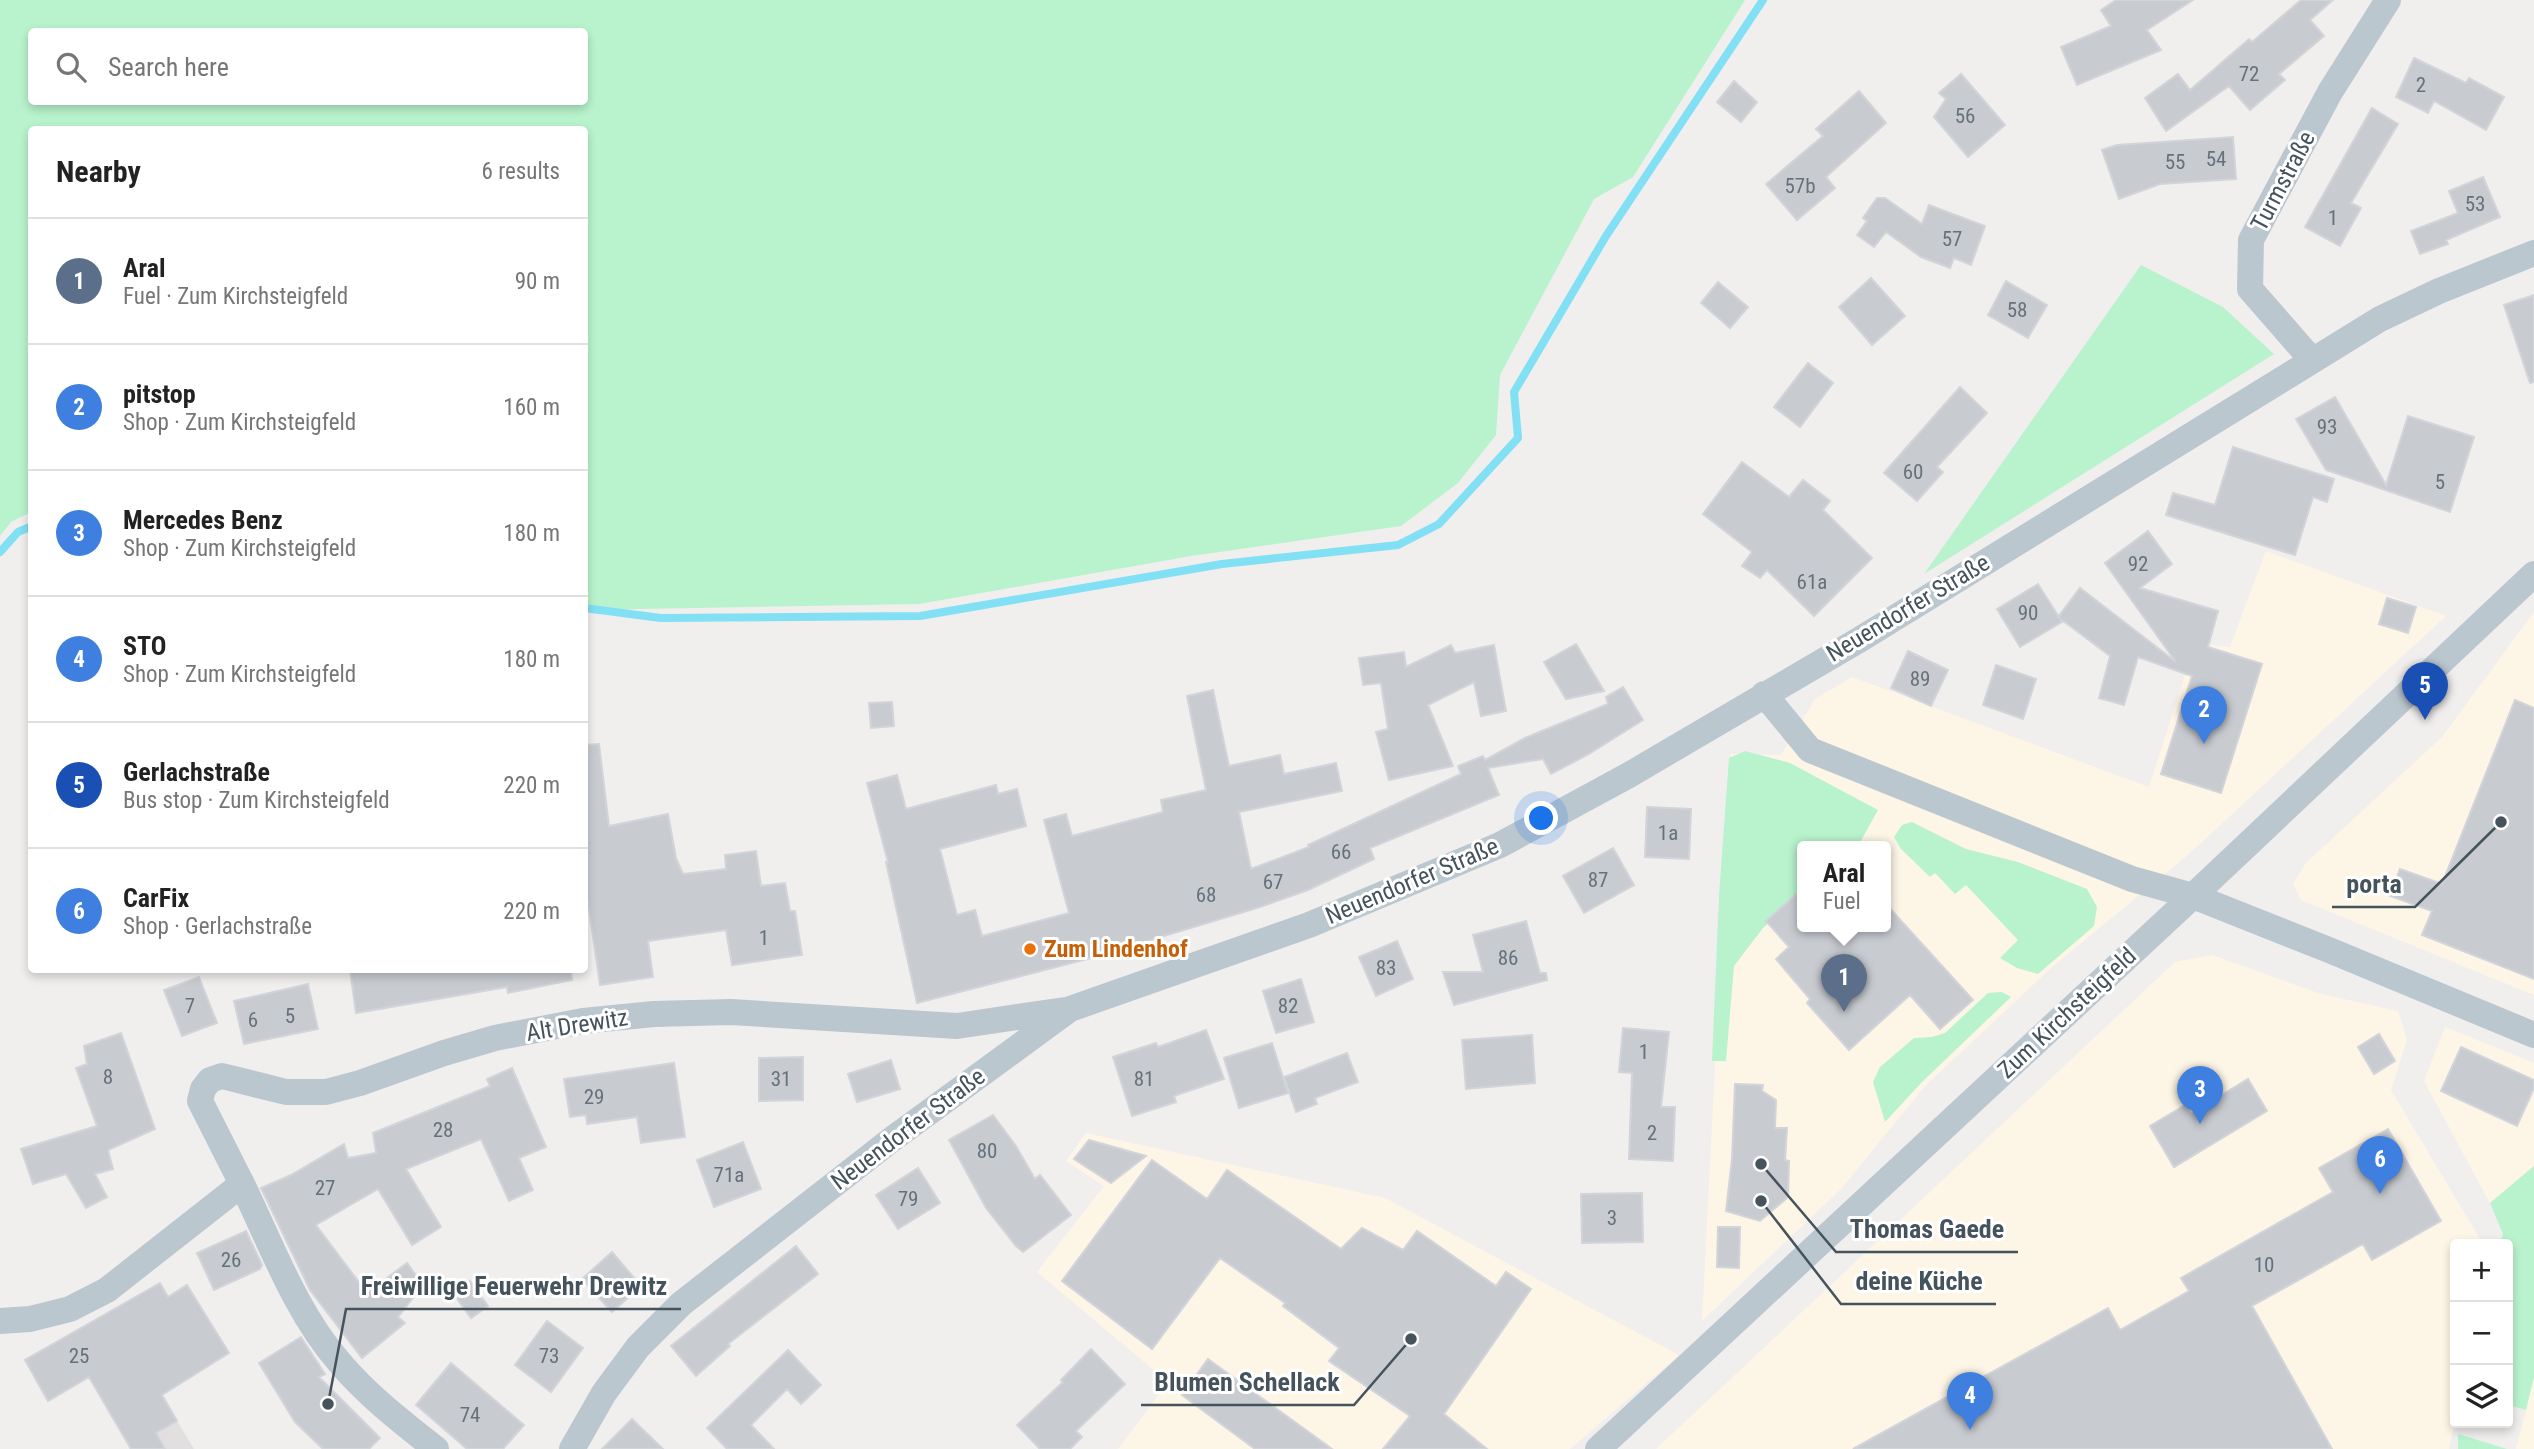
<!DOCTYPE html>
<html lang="en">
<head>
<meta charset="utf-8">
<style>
  :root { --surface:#fff; --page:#f2f2f2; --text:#222; --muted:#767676; --line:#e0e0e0; --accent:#db2777 }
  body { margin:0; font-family:"Roboto Condensed",sans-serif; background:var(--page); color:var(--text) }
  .controls { position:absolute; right:21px; bottom:21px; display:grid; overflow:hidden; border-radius:7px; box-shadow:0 4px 10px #0003 }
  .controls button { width:63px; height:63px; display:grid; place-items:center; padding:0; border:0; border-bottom:2px solid var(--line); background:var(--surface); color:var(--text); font:35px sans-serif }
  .you { position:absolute; left:1542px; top:819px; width:24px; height:24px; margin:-18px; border:5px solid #fff; border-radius:50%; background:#1a73e8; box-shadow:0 0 0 10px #1a73e833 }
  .badge { display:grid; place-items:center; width:46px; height:46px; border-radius:50%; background:var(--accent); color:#fff; font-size:23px; font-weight:700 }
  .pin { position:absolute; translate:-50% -58px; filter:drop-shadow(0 2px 4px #0008) }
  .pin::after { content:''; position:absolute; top:37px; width:24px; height:21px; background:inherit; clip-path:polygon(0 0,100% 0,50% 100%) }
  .popup { position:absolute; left:1797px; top:841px; width:94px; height:91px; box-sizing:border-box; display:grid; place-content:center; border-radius:7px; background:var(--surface); filter:drop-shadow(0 2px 5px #0005); font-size:23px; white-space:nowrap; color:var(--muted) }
  .popup b { font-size:26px; color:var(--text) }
  .popup::after { content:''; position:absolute; left:50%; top:100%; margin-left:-14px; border:14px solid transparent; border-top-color:var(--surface) }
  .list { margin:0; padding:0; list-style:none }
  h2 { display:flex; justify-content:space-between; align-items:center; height:91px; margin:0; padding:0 28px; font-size:30px }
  h2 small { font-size:23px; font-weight:400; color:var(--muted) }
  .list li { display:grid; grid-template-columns:46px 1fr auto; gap:21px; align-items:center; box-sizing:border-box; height:126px; padding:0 28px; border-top:2px solid var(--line) }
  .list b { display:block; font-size:26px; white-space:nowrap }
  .list p { margin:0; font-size:23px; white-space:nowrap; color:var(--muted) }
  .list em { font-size:23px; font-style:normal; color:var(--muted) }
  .icon { flex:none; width:38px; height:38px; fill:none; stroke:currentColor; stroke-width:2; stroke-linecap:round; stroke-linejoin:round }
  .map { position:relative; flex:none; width:2534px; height:1449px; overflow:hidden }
  .search { position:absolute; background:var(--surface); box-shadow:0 4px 10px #0003; left:28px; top:28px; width:560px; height:77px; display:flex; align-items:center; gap:18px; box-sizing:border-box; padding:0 24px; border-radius:7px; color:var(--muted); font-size:26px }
  .panel { position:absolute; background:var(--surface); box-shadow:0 4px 10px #0003; left:28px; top:126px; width:560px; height:847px; border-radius:7px }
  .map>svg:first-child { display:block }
  .commercial { fill:#fdf6e6; fill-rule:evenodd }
  .education { fill:#e2dfe0 }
  .green { fill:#b8f3cd; fill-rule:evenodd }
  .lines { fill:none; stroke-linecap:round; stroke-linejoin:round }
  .stream { stroke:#81e0f4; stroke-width:8 }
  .building { fill:#c8ccd1; stroke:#d2d4da; stroke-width:2 }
  .minor { stroke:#bbc7cf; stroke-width:26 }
  .food-dot { fill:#e8710a; stroke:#fff; stroke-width:2.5 }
  .labels { text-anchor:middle; stroke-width:6; stroke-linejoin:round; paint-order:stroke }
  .number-label { font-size:21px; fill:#66717a }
  .street-label { font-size:24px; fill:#45535d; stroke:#fff }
  .food-label { font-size:24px; font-weight:bold; fill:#c56008; stroke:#fff; text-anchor:start }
  .leader { fill:none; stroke:#45535d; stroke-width:2.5 }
  .callout-dot { fill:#45535d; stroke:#fff; stroke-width:2.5 }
  .callout-label { font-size:26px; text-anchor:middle; font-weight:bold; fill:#45535d; stroke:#fff; stroke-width:6; stroke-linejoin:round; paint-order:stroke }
</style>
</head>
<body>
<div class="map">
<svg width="2534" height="1449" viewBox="0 0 2534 1449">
  <rect width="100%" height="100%" fill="#f1eeee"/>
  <!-- commercial -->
  <path class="commercial" d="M 2266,551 L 2446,616 L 2189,854 L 2051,968 L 1925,1086 L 1842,1188 L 1702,1321 L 1731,754 L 1781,755 L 1815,699 L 1852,677 L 2149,787 L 2195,644 L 2230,647 ZM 1802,846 L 1886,846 L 1886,926 L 1802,926 Z
    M 2534,612 L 2534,995 L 2301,900 L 2293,883 L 2306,863 L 2442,737 Z
    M 2212,955 L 2321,994 L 2398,1011 L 2407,1040 L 2391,1090 L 2483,1244 L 2455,1244 L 2455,1421 L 2449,1449 L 1656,1449 L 2175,962 Z
    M 2445,1027 L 2534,1063 L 2534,1166 L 2490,1203 L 2424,1081 Z
    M 1086,1133 L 1385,1198 L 1679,1355 L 1570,1449 L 1118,1449 L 1168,1382 L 1037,1272 L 1104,1186 L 1066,1161 Z
    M 2534,1377 L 2534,1449 L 2516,1449 L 2526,1410 Z"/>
  <!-- education -->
  <path class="education" d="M 177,1421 L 194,1449 L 129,1449 Z"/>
  <!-- green -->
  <path class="green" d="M 0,0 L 1745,0 L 1633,177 L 1594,199 L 1500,375 L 1496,435 L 1458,483 L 1401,526 L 1191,556 L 919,604 L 585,610 L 584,130 L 32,130 L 31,512 L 11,522 L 0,536 ZM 32,32 L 584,32 L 584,102 L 32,102 Z
    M 2141,265 L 2223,307 L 2274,354 L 1924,574 Z
    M 1745,751 L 1790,763 L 1878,810 L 1858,846 L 1802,846 L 1802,894 L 1763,928 L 1734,966 L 1726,1061 L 1712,1061 L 1719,896 L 1729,758 Z
    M 1912,822 L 1966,849 L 2018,862 L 2087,889 L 2097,907 L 2094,926 L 2038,974 L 2017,968 L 2000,958 L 2018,940 L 1966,885 L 1955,894 L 1935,873 L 1930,877 L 1901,849 L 1894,837 L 1902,825 Z
    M 2002,992 L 2011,997 L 1922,1082 L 1885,1122 L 1873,1082 L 1880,1067 L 1914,1038 L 1932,1037 L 1945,1033 L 1988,993 Z
    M 2534,1166 L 2534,1377 L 2526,1410 L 2508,1405 L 2508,1244 L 2500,1244 L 2503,1234 L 2490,1203 Z
    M 2458,1434 L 2507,1449 L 2458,1449 Z"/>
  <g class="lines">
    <!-- stream -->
    <path class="stream" d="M 0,552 L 18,532 L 32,526
      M 584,608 L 661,618 L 920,616 L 1222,564 L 1398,545 L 1439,524 L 1518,438 L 1514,392 L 1606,236 L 1763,0"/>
  </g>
  <!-- building -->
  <path class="building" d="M 2116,0 L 2193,0 L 2147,30 L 2161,50 L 2077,85 L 2061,47 L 2111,26 L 2101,10 Z
    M 2301,0 L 2333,0 L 2310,20 L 2324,36 L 2279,74 L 2285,80 L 2250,110 L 2229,86 L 2166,131 L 2145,98 L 2178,74 L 2190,90 L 2249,39 L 2252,42 Z
    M 2414,58 L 2466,83 L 2469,78 L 2504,97 L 2486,130 L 2434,101 L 2428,113 L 2396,97 Z
    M 1961,74 L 2005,125 L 1968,157 L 1934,117 L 1946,99 L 1939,93 Z
    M 1734,81 L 1757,102 L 1741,122 L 1717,102 Z
    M 1859,91 L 1886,123 L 1826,177 L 1835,188 L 1797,220 L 1766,184 L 1823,136 L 1816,129 Z
    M 2372,108 L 2398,124 L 2351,203 L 2361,208 L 2340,246 L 2305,227 Z
    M 2233,137 L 2236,179 L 2160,184 L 2119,199 L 2102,150 L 2117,145 Z
    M 2483,177 L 2500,217 L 2446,240 L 2448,244 L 2420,254 L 2411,231 L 2458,213 L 2449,191 Z
    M 1877,198 L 1885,198 L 1922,224 L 1929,205 L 1985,226 L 1971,265 L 1954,258 L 1950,268 L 1921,257 L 1886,232 L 1874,247 L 1857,235 L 1867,221 L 1863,218 Z
    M 1871,278 L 1905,316 L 1872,345 L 1839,307 Z
    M 2006,281 L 2047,305 L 2028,338 L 1988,315 Z
    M 1718,282 L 1748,307 L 1730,328 L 1701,303 Z
    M 2534,295 L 2534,382 L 2530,383 L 2504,305 Z
    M 1808,363 L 1833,383 L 1800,427 L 1774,407 Z
    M 1960,387 L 1987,413 L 1937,467 L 1943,472 L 1917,501 L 1884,473 Z
    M 2335,397 L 2386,485 L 2408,416 L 2474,437 L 2450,512 L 2326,470 L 2296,419 Z
    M 2233,447 L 2334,479 L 2327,502 L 2313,497 L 2295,555 L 2166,515 L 2173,493 L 2215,505 Z
    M 1742,462 L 1789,497 L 1803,480 L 1830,501 L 1823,510 L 1872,558 L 1814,616 L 1767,570 L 1760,578 L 1742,566 L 1752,552 L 1703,514 Z
    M 2148,531 L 2172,564 L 2140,588 L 2218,611 L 2208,647 L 2262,664 L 2221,793 L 2161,774 L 2192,676 L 2138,657 L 2124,705 L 2099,698 L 2110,656 L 2058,617 L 2080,588 L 2176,662 L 2105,563 Z
    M 2038,584 L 2062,622 L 2020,647 L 1997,609 Z
    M 2387,598 L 2416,607 L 2408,633 L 2379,624 Z
    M 1576,644 L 1604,691 L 1566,699 L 1544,662 Z
    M 1451,645 L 1455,653 L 1494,645 L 1506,711 L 1481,716 L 1474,682 L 1428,705 L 1453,766 L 1389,780 L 1376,732 L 1388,729 L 1381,683 L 1363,685 L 1359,658 L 1404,652 L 1406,667 Z
    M 1908,651 L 1948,670 L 1931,706 L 1891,688 Z
    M 1996,665 L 2036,679 L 2023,719 L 1983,705 Z
    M 1623,687 L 1643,720 L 1589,754 L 1551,774 L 1543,759 L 1488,768 L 1499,795 L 1370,848 L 1374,859 L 1308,890 L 1260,907 L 1091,958 L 917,1003 L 886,862 L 888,862 L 867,783 L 897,775 L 906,809 L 996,785 L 998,794 L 1017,789 L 1026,826 L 940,849 L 957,915 L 975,910 L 982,936 L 1069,913 L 1044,820 L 1066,814 L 1072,836 L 1163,812 L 1161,800 L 1206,790 L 1187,696 L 1213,690 L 1229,766 L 1280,755 L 1284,774 L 1336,763 L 1342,791 L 1239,812 L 1251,869 L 1309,847 L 1308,845 L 1461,774 L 1458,766 L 1483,756 L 1485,760 L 1525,738 L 1608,704 L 1606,697 Z
    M 2515,700 L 2534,708 L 2534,979 L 2422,935 L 2432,911 L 2390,896 L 2400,869 L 2442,884 Z
    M 892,702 L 894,726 L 871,728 L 869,703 Z
    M 599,744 L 609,826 L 668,814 L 676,858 L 683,874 L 726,869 L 725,855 L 756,851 L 761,886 L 785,883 L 790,911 L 795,911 L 802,955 L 732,965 L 726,930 L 648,941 L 653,977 L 600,985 L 584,875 L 584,745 Z
    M 1647,807 L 1691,809 L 1689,859 L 1645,857 Z
    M 1613,848 L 1634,885 L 1584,913 L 1563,876 Z
    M 1802,889 L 1802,926 L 1886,926 L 1886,904 L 1973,1000 L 1940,1029 L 1910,995 L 1849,1050 L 1807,1003 L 1810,999 L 1776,959 L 1789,947 L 1766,921 Z
    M 1526,921 L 1540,973 L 1546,973 L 1547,980 L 1454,1005 L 1443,972 L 1483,972 L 1473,935 Z
    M 1397,941 L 1413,979 L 1376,996 L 1359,957 Z
    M 350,970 L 571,970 L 572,980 L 508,993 L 507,987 L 356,1013 Z
    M 199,977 L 217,1023 L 182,1036 L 164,990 Z
    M 1301,979 L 1314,1022 L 1276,1033 L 1263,991 Z
    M 308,984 L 318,1029 L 244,1044 L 234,1001 Z
    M 1623,1028 L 1669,1032 L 1661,1107 L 1675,1107 L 1673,1161 L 1629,1159 L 1632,1073 L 1619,1072 Z
    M 1206,1030 L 1224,1079 L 1174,1096 L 1176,1102 L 1132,1116 L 1113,1057 L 1156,1043 L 1158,1047 Z
    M 121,1033 L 155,1129 L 108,1150 L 113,1169 L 95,1174 L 107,1197 L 86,1208 L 66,1174 L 33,1184 L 21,1149 L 97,1126 L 76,1068 L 87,1064 L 84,1046 Z
    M 2379,1034 L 2395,1061 L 2374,1074 L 2358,1047 Z
    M 1532,1035 L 1535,1083 L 1466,1089 L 1462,1040 Z
    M 1272,1043 L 1288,1093 L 1239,1108 L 1224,1058 Z
    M 2461,1047 L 2534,1080 L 2534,1088 L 2517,1126 L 2441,1091 Z
    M 1347,1053 L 1358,1082 L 1315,1098 L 1317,1104 L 1296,1112 L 1284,1077 Z
    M 803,1057 L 803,1100 L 759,1101 L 759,1058 Z
    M 891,1060 L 900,1089 L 857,1102 L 848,1074 Z
    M 674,1063 L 685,1137 L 641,1143 L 637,1117 L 587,1124 L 586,1115 L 570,1117 L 564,1079 Z
    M 512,1068 L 546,1147 L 519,1158 L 533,1190 L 509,1201 L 481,1139 L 406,1169 L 441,1227 L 412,1245 L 378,1189 L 316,1225 L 367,1293 L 407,1263 L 423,1285 L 398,1317 L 405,1323 L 362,1358 L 310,1290 L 261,1188 L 291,1175 L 344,1144 L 348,1158 L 376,1153 L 373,1133 L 490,1086 L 487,1079 Z
    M 2248,1079 L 2267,1111 L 2174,1167 L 2150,1126 L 2185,1105 L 2191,1114 Z
    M 1735,1084 L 1763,1085 L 1762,1091 L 1776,1100 L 1775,1128 L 1787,1128 L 1785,1160 L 1789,1161 L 1788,1197 L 1760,1221 L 1726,1211 L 1732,1159 Z
    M 993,1115 L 1016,1146 L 1035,1179 L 1040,1175 L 1071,1215 L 1023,1252 L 1016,1246 L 986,1208 L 949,1140 Z
    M 2388,1129 L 2441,1221 L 2372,1260 L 2363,1244 L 2252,1306 L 2332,1449 L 1853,1449 L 2108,1308 L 2120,1330 L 2189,1291 L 2181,1278 L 2333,1192 L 2319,1168 Z
    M 1089,1140 L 1146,1156 L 1111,1183 L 1074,1159 Z
    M 743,1142 L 761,1189 L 714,1207 L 697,1160 Z
    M 1152,1160 L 1207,1199 L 1227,1170 L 1341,1249 L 1362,1228 L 1403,1250 L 1417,1231 L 1496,1286 L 1506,1272 L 1531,1289 L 1444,1414 L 1487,1449 L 1383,1449 L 1410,1416 L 1329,1361 L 1339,1348 L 1283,1306 L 1285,1303 L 1220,1258 L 1152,1349 L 1062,1281 Z
    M 918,1168 L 940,1203 L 898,1229 L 876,1195 Z
    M 1642,1193 L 1643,1242 L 1582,1243 L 1581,1194 Z
    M 1718,1227 L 1740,1227 L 1739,1268 L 1717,1267 Z
    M 246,1231 L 262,1265 L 260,1269 L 214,1290 L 197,1253 Z
    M 796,1246 L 818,1274 L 728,1344 L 730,1346 L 696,1376 L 671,1346 Z
    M 612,1252 L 641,1286 L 612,1312 L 582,1279 Z
    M 470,1281 L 488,1306 L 471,1318 L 453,1293 Z
    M 160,1283 L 168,1297 L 187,1285 L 229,1353 L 162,1395 L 177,1421 L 156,1433 L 165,1449 L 131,1449 L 89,1377 L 48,1401 L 25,1360 Z
    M 547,1321 L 583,1348 L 551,1392 L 515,1365 Z
    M 301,1337 L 325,1374 L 319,1377 L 380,1438 L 369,1449 L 323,1449 L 295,1422 L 259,1363 Z
    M 1091,1349 L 1125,1384 L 1076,1431 L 1082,1437 L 1070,1449 L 1040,1449 L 1017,1425 L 1063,1382 L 1061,1380 Z
    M 788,1350 L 821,1385 L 801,1404 L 787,1389 L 751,1425 L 774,1449 L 727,1449 L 707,1428 Z
    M 1208,1359 L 1332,1449 L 1255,1449 L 1182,1395 Z
    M 451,1363 L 524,1425 L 503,1449 L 467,1449 L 416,1405 Z
    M 632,1419 L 663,1449 L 602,1449 Z"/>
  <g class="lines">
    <!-- minor -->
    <path class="minor" d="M 2312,360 L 2250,289 L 2251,240 L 2330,92 L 2388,0
      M 1764,694 L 1810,750 L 2132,879 L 2193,896 L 2329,950 L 2534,1035
      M 242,1184 C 271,1244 296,1313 340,1363 C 368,1396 402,1422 436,1449
      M 0,1321 L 30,1319 L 70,1309 L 107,1290 L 242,1184 L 200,1101 L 203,1089 L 210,1080 L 222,1076 L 286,1092 L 326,1092 L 360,1083 L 444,1053 L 495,1038 L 583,1021 L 654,1014 L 731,1012 L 957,1026 L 1065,1010
      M 572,1449 L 604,1393 L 638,1347 L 681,1304 L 891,1140 L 1070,1009 L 1309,925 L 1500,845 L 1629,775 L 1859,640 L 2380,319 L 2439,291 L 2534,253
      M 1598,1449 L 2193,896 L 2534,574"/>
  </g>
  <!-- markers -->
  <circle class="food-dot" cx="1030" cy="949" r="7"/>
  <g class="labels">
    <!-- number labels -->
    <g class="number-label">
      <text x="2249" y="81">72</text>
      <text x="2421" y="92">2</text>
      <text x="1965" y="123">56</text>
      <text x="2216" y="166">54</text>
      <text x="2175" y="169">55</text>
      <text x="1800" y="193">57b</text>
      <text x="2475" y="211">53</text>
      <text x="2333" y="225">1</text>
      <text x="1952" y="246">57</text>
      <text x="2017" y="317">58</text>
      <text x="2327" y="434">93</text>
      <text x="1913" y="479">60</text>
      <text x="2440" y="489">5</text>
      <text x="2138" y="571">92</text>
      <text x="1812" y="589">61a</text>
      <text x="2028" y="620">90</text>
      <text x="1920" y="686">89</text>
      <text x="1668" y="840">1a</text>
      <text x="1341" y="859">66</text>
      <text x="1598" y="887">87</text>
      <text x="1273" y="889">67</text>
      <text x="1206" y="902">68</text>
      <text x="764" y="945">1</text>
      <text x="1508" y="965">86</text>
      <text x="1386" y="975">83</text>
      <text x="190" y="1013">7</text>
      <text x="1288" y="1013">82</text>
      <text x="290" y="1023">5</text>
      <text x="253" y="1027">6</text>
      <text x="1644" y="1059">1</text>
      <text x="108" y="1084">8</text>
      <text x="781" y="1086">31</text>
      <text x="1144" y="1086">81</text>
      <text x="594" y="1104">29</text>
      <text x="443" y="1137">28</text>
      <text x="1652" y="1140">2</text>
      <text x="987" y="1158">80</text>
      <text x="729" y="1182">71a</text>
      <text x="325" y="1195">27</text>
      <text x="908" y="1206">79</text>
      <text x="1612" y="1225">3</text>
      <text x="231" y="1267">26</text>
      <text x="2264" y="1272">10</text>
      <text x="79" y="1363">25</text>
      <text x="549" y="1363">73</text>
      <text x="470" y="1422">74</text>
    </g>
    <!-- street labels -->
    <g class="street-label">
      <text transform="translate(2283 181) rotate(-62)" y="8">Turmstraße</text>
      <text transform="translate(1908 608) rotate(-31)" y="8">Neuendorfer Straße</text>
      <text transform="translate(1412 881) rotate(-23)" y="8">Neuendorfer Straße</text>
      <text transform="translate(2067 1013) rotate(-43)" y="8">Zum Kirchsteigfeld</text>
      <text transform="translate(577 1025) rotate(-9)" y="8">Alt Drewitz</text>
      <text transform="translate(908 1129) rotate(-37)" y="8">Neuendorfer Straße</text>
    </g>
    <!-- food labels -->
    <g class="food-label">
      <text x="1044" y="957">Zum Lindenhof</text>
    </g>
  </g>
  <!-- callouts -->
  <path class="leader" d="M2501 822L2415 907H2332M1761 1164L1836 1252H2018M1761 1201L1841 1304H1996M328 1404L346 1309H681M1411 1339L1354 1405H1141"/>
  <g class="callout-dot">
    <circle cx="2501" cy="822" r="7"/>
    <circle cx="1761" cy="1164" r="7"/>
    <circle cx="1761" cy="1201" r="7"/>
    <circle cx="328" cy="1404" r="7"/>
    <circle cx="1411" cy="1339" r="7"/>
  </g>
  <g class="callout-label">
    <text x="2374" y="893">porta</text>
    <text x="1927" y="1238">Thomas Gaede</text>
    <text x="1919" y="1290">deine Küche</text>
    <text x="514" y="1295">Freiwillige Feuerwehr Drewitz</text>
    <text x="1247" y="1391">Blumen Schellack</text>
  </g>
</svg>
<div class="controls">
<button>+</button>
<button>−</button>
<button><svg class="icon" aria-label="layers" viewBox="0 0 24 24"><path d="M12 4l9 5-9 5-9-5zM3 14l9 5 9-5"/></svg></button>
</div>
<div class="you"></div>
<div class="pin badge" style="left:1844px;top:1012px;background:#5c6f8a">1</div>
<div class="popup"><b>Aral</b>Fuel</div>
<div class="pin badge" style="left:2204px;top:744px;background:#3f7fe0">2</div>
<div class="pin badge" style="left:2200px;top:1124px;background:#3f7fe0">3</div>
<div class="pin badge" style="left:1970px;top:1430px;background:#3f7fe0">4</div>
<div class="pin badge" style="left:2425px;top:720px;background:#1a4fb4">5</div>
<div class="pin badge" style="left:2380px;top:1194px;background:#3f7fe0">6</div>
<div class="search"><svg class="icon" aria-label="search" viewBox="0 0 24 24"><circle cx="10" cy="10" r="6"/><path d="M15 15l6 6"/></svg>Search here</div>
<section class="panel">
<h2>Nearby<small>6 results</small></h2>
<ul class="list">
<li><span class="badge" style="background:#5c6f8a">1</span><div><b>Aral</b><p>Fuel · Zum Kirchsteigfeld</p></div><em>90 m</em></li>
<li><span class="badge" style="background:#3f7fe0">2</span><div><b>pitstop</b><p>Shop · Zum Kirchsteigfeld</p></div><em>160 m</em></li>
<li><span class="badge" style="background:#3f7fe0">3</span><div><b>Mercedes Benz</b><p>Shop · Zum Kirchsteigfeld</p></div><em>180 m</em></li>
<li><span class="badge" style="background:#3f7fe0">4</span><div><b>STO</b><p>Shop · Zum Kirchsteigfeld</p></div><em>180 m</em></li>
<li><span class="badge" style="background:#1a4fb4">5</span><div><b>Gerlachstraße</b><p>Bus stop · Zum Kirchsteigfeld</p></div><em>220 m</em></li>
<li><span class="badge" style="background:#3f7fe0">6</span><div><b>CarFix</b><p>Shop · Gerlachstraße</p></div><em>220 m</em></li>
</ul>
</section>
</div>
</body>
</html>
